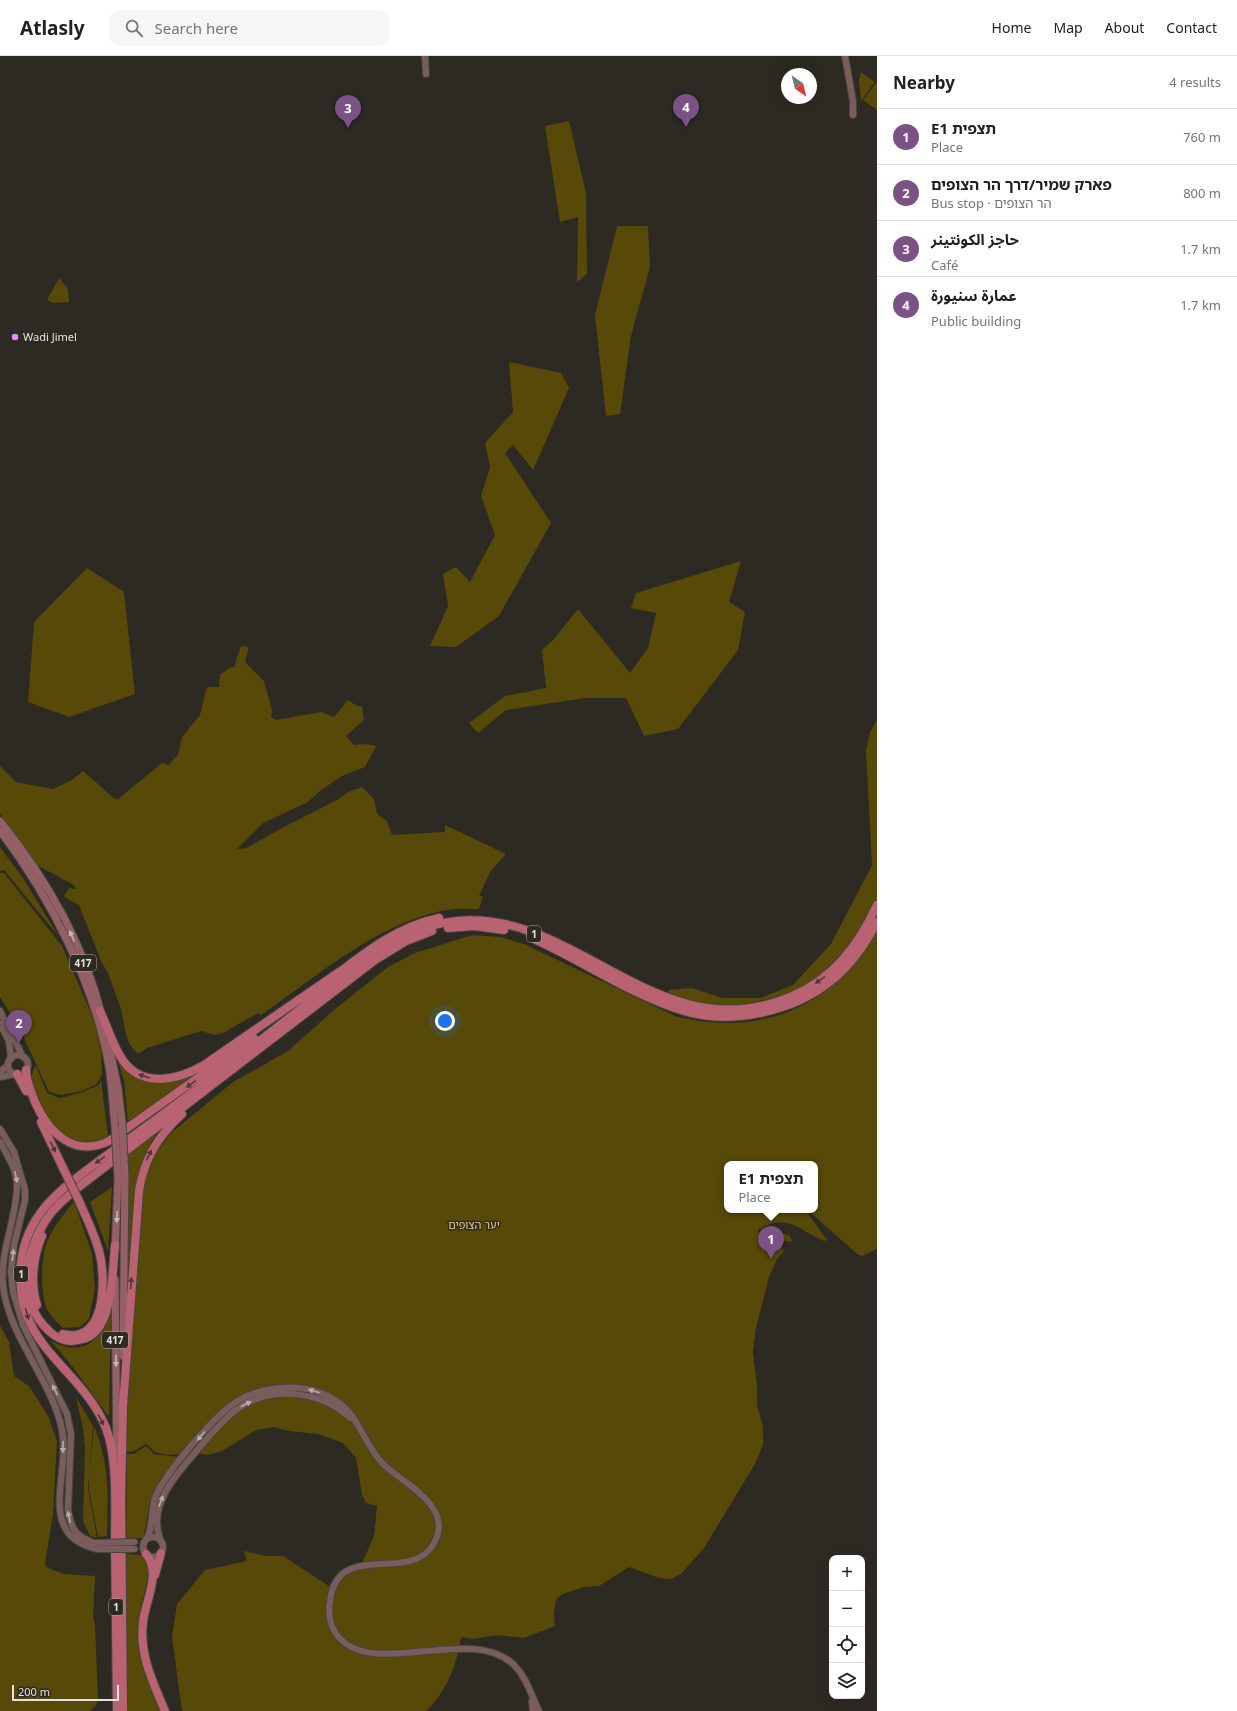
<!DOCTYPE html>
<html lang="en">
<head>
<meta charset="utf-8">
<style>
  :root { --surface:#fff; --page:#f6f6f6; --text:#202124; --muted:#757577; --line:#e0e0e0; --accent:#7a5286 }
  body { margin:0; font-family:"Noto Sans","Noto Sans Arabic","Noto Sans Hebrew",sans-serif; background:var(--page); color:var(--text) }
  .controls { position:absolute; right:12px; bottom:12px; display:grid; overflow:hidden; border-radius:8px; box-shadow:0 4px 16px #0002 }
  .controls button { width:36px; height:36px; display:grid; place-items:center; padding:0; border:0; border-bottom:1px solid var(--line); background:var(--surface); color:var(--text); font:20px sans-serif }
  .compass { position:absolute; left:781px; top:12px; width:36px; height:36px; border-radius:50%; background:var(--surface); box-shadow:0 4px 16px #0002; rotate:145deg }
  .scale { position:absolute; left:12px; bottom:10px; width:107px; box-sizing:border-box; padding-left:4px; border:2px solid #e4e3df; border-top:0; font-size:11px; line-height:14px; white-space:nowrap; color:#e4e3df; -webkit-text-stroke:3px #2c2a23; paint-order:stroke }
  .you { position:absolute; left:445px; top:965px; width:14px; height:14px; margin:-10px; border:3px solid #fff; border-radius:50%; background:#1a73e8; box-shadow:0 0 0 6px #1a73e833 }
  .badge { display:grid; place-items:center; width:26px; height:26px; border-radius:50%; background:var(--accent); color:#fff; font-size:13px; font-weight:700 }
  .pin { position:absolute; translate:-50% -33px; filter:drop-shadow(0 1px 2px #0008) }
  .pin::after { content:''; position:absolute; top:21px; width:14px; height:12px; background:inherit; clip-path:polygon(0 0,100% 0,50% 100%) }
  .popup { position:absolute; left:724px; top:1105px; width:94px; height:52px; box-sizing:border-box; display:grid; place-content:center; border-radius:8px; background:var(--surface); filter:drop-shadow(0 1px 3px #0005); font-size:13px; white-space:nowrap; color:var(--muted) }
  .popup b { font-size:15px; color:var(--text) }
  .popup::after { content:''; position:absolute; left:50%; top:100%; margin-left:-8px; border:8px solid transparent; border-top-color:var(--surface) }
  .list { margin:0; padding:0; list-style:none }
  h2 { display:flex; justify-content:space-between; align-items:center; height:52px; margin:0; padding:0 16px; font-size:17px }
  h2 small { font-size:13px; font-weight:400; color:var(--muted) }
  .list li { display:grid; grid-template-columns:26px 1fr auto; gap:12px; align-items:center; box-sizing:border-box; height:56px; padding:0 16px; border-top:1px solid var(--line) }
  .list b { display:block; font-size:15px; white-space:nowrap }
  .list p { margin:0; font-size:13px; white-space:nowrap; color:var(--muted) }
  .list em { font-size:13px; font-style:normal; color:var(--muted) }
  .icon { flex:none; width:22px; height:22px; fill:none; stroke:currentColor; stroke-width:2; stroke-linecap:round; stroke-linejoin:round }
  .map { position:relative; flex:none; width:877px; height:1655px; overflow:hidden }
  header { display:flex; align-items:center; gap:24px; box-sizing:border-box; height:56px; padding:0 20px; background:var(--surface); border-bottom:1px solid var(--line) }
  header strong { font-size:19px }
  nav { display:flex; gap:22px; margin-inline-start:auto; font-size:14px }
  .search { width:280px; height:36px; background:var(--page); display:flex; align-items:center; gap:10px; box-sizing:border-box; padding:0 14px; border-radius:12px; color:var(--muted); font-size:15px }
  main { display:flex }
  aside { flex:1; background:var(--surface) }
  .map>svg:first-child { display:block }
  .green { fill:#574908 }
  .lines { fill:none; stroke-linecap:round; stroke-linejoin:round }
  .secondary-casing { stroke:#46453f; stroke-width:8 }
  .primary-casing { stroke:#46453f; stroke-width:9 }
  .highway-casing { stroke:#46453f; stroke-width:10 }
  .secondary { stroke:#785d5c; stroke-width:6 }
  .primary { stroke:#945f65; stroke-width:7 }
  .highway { stroke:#b96372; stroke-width:8 }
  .secondary-bridge-casing { stroke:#46453f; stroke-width:8; stroke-linecap:butt }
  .primary-bridge-casing { stroke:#46453f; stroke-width:9; stroke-linecap:butt }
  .highway-bridge-casing { stroke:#46453f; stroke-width:10; stroke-linecap:butt }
  .secondary-bridge { stroke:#785d5c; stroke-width:6 }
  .primary-bridge { stroke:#945f65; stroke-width:7 }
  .highway-bridge { stroke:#b96372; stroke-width:8 }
  .oneway { fill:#c8b5b4 }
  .oneway2 { fill:#4f3837 }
  .oneway3 { fill:#b9adab }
  .poi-dot { fill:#e98dfe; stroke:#2c2a23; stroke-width:1.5 }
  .labels { text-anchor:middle; stroke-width:3; stroke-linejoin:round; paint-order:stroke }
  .shield { fill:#2c2a23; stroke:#adaca7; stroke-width:1 }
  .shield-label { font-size:10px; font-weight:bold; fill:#e4e3df }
  .poi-label { font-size:11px; fill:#e4e3df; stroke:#2c2a23; text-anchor:start }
  .park-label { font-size:11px; fill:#e7d079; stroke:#2c2a23 }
</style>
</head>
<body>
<header>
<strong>Atlasly</strong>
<div class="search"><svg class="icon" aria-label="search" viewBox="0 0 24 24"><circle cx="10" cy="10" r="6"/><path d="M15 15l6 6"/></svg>Search here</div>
<nav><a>Home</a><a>Map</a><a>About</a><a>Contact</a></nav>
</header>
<main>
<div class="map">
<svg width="877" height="1655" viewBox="0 0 877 1655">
  <rect width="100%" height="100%" fill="#2c2a23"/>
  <!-- green -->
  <path class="green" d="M 861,16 L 875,26 L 861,45 L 859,24 Z
    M 877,26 L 877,54 L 863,44 Z
    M 569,65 L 586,137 L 587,218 L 577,226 L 578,161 L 560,166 L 545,70 Z
    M 617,170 L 648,170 L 650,211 L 631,280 L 620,358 L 606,360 L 595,259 Z
    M 59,222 L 68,233 L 69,246 L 53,247 L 47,244 Z
    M 509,306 L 561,317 L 569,332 L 533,414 L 513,389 L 505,397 L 551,467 L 499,560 L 456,591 L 430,590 L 448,550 L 443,518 L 456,511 L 470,526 L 495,479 L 481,440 L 490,411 L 485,387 L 513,356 Z
    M 741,505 L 729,546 L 745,556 L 738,594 L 678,673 L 644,680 L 626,642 L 585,642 L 506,654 L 478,677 L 469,667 L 505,640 L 546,632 L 542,594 L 554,583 L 578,553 L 630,617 L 648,592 L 656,557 L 631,552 L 636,537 Z
    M 87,512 L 124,536 L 135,638 L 69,661 L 28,646 L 34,566 Z
    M 241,590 L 249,591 L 245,606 L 264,625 L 272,654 L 271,661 L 276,664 L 321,656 L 334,661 L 348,644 L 357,650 L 362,650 L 364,664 L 346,680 L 354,689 L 364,688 L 376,690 L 365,711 L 342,720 L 321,734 L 308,746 L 263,767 L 237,793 L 247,792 L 280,773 L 337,744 L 350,735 L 362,731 L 374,743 L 377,758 L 387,765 L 392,779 L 445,776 L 445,769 L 506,798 L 490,816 L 479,840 L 483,840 L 479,853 C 468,853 456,852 446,854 C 375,868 318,920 261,959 L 258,957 L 223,977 L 215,979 L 201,975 L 147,992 L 138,998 L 130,989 L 126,979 L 121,953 L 108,917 L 101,905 L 79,849 L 69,844 L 64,840 L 69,832 L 76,833 L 74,829 L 35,808 L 0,758 L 0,710 L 16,726 L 53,733 L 72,724 L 83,715 L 115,743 L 118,743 L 162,707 L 170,709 L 171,706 L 178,699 L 182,681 L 200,659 L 206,633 L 209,631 L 219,631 L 220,619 L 229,612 L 235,611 L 235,608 Z
    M 877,664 L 877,843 L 872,855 L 846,897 L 816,924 L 791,937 L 735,951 L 680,945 L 665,938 L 669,934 L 692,932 L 722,942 L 761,942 L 793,929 L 831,888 L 872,809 L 866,695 L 870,676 Z
    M 0,791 L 23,822 L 59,881 L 4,814 L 0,815 Z
    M 0,817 L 4,817 L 62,890 L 88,950 L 96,972 L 101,996 L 102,1018 L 97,1028 L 82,1035 L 61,1039 L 49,1036 L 19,971 L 0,941 Z
    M 877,873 L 877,1193 L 862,1200 L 857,1198 L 811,1157 L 809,1154 L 815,1154 L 815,1108 L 727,1108 L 727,1154 L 805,1154 L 827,1184 L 824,1185 C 798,1174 787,1156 758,1174 L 759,1177 L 780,1176 L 790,1180 L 792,1186 L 780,1184 L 779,1186 L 784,1195 L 777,1203 L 769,1221 L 756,1272 L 753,1296 L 757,1329 L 757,1349 L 763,1371 L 763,1389 L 755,1408 L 704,1492 L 681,1518 L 671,1523 L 659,1522 L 629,1511 L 599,1530 L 584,1531 L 563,1538 L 556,1543 L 554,1558 L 555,1570 L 524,1582 L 498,1579 L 472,1583 L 461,1581 C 457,1609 447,1635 426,1655 L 182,1655 L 172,1581 L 177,1548 L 205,1514 L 247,1505 L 244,1495 L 266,1500 L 283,1500 L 332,1532 L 362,1507 L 374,1480 L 377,1450 L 366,1447 L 362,1439 L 356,1402 L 343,1387 L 318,1378 L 289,1375 L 274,1371 L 256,1374 L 222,1395 L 207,1399 L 197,1397 L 167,1399 L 155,1396 L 146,1388 L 134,1395 L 126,1396 L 130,1290 L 141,1150 L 145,1125 L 156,1097 L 171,1077 L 233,1026 L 288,995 L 335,953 L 388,911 L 415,897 L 472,879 L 501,881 L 524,888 L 675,960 C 760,982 836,951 877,873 Z
    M 117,1003 C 134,1026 153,1031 181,1024 C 187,1022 192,1018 198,1019 L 128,1067 L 124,1024 Z
    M 36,1010 L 47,1037 L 60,1042 L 83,1036 L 99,1029 L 101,1023 L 108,1081 C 74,1098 49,1071 38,1042 C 33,1030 28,1021 36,1010 Z
    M 161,1071 L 152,1085 L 143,1107 L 126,1279 L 128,1098 Z
    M 112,1131 L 108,1195 L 90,1146 Z
    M 74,1145 L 92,1198 L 95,1233 L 89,1263 L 80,1271 L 63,1272 C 57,1266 51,1261 47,1253 C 40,1238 41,1201 47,1186 C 53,1171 64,1158 74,1145 Z
    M 111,1253 L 109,1361 L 72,1310 L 50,1284 C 82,1303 103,1284 111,1253 Z
    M 0,1269 L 9,1286 L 14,1320 L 29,1330 L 48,1360 L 57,1385 L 53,1458 L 45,1508 L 48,1512 L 64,1518 L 95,1520 L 95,1522 L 93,1561 L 95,1569 L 98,1642 L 96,1649 L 90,1655 L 0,1655 Z
    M 76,1341 L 93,1370 L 88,1432 L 97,1482 L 90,1480 L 83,1465 L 85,1392 L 83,1372 Z
    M 94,1370 C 110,1409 108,1439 107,1480 L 98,1481 L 89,1433 L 89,1419 Z
    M 146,1390 L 154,1398 L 178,1401 L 161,1422 L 150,1444 L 144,1480 L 142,1482 L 126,1482 L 127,1398 L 134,1398 Z
    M 125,1498 L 142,1499 L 149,1513 C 148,1526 143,1539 141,1552 C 133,1592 146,1619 161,1655 L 127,1655 Z"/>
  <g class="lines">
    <defs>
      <path id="secondary" d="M 425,0 L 426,18
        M 845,0 L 853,45 L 853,59
        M 0,955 L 23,1001
        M 0,968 L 9,985 L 11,1003
        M8 1009a10 10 0 1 1 20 0a10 10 0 1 1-20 0Z
        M 0,1016 L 8,1009
        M 0,1021 L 14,1018
        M 0,1073 L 14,1096 L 25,1134 L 25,1144 L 14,1189 L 11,1215 L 13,1236 L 23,1269 L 67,1358 L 71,1378 L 68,1453 C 71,1473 75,1480 94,1487
        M 0,1086 C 7,1099 18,1115 17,1131 C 16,1164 0,1195 3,1229 C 8,1280 53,1326 62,1374 C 71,1418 35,1479 97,1493
        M143 1491a10 10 0 1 1 20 0a10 10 0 1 1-20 0Z
        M 146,1483 C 153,1476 151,1453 155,1442 C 164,1418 214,1360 236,1346 C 250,1337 265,1333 281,1332 C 310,1329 341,1340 356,1366 C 365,1380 372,1398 384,1409 C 406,1429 456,1452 433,1489 C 409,1528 336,1483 330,1546 C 328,1557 330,1570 337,1579 C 372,1625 472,1567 514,1609 C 527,1622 531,1639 539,1655
        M 160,1483 C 148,1450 174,1421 194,1398 C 207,1383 220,1366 236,1354 C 270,1329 320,1334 350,1362
        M 532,1645 L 533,1655"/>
      <path id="primary" d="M 0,765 C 46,822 84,889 102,960
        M 0,775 C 50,840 95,929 109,1011 C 112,1031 113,1051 115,1071
        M 106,976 L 118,1032 L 122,1066
        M 115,1194 L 118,1122
        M 115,1223 L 117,1410
        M 123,1300 L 125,1120"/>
      <path id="highway" d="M 448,872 L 474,870 L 504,874
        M 536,884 C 585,906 631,939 684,955 C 731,969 793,956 831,925 C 851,909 865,889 877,866
        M 336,919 C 368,894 398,871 439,862
        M 100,955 C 107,970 112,986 120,1000 C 139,1033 177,1025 204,1009 L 339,916
        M 26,1014 C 26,1026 31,1035 35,1046 C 49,1077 74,1102 109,1085 L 254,982
        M 17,1018 L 26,1035
        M 41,1066 L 64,1114
        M 115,1189 C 113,1213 112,1250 100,1270 C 95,1278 88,1283 78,1284 C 67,1287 56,1282 48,1274 C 17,1245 25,1196 46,1164 C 55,1150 68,1140 80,1130 L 375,904 L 406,885 L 432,875
        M 37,1249 C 30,1228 33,1200 42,1180
        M 63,1278 C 105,1289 106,1226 100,1199 C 96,1181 87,1164 80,1147
        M 146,1498 C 162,1516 145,1546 143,1566 C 139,1599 153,1626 165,1655
        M 155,1519 L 161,1497
        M 117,1655 C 116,1599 116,1543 115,1486 C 115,1452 118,1404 106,1372 C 80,1309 12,1291 21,1207 C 23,1187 32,1167 45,1151 C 61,1132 83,1117 103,1102 C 132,1081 161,1060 190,1038 C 233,1006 275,973 317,940 C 343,920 369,898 398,882 C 416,873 437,867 457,865 C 577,853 658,996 790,941 C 833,923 858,890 877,849
        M 123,1655 L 121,1444 L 123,1350 L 139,1135 C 144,1103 158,1080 182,1058"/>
    </defs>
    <!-- secondary casing -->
    <use href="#secondary" class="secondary-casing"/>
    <!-- primary casing -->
    <use href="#primary" class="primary-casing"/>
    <!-- highway casing -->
    <use href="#highway" class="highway-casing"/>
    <!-- secondary -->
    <use href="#secondary" class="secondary"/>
    <!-- primary -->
    <use href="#primary" class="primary"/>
    <!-- highway -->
    <use href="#highway" class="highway"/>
    <defs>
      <path id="secondary-bridge" d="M 94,1487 L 135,1486
        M 97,1493 L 135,1493"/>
      <path id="primary-bridge" d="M 122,1066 L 125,1120
        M 115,1071 L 118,1122"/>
      <path id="highway-bridge" d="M 64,1114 L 80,1147"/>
    </defs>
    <!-- secondary-bridge casing -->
    <use href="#secondary-bridge" class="secondary-bridge-casing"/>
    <!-- primary-bridge casing -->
    <use href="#primary-bridge" class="primary-bridge-casing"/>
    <!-- highway-bridge casing -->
    <use href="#highway-bridge" class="highway-bridge-casing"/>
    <!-- secondary-bridge -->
    <use href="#secondary-bridge" class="secondary-bridge"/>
    <!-- primary-bridge -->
    <use href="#primary-bridge" class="primary-bridge"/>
    <!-- highway-bridge -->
    <use href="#highway-bridge" class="highway-bridge"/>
  </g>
  <!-- one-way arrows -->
  <defs><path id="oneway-solid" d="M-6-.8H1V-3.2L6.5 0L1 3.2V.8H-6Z"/></defs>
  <g class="oneway">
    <use href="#oneway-solid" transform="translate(72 880) rotate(-114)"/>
    <use href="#oneway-solid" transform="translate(117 1161) rotate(93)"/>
    <use href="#oneway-solid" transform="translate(116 1305) rotate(89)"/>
  </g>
  <g class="oneway2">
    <use href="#oneway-solid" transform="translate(820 924) rotate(145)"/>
    <use href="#oneway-solid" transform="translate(144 1020) rotate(-161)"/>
    <use href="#oneway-solid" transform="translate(191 1028) rotate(145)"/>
    <use href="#oneway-solid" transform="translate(53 1091) rotate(64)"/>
    <use href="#oneway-solid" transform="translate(149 1099) rotate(-64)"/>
    <use href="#oneway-solid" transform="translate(100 1104) rotate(144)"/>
    <use href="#oneway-solid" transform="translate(131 1227) rotate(-86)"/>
    <use href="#oneway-solid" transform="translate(27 1258) rotate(74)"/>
    <use href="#oneway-solid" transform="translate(101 1364) rotate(62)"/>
  </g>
  <g class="oneway3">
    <use href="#oneway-solid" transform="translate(16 1121) rotate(77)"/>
    <use href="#oneway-solid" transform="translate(13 1199) rotate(-83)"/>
    <use href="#oneway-solid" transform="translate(55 1334) rotate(-116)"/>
    <use href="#oneway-solid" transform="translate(314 1335) rotate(-164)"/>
    <use href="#oneway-solid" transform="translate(246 1348) rotate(-28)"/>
    <use href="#oneway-solid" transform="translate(201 1380) rotate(130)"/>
    <use href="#oneway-solid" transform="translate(63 1391) rotate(92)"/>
    <use href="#oneway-solid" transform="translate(161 1445) rotate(-70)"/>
    <use href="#oneway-solid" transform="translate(69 1461) rotate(-102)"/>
  </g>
  <!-- markers -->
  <circle class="poi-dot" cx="15" cy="281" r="4"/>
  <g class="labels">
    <!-- shield labels -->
    <g class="shield">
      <rect x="527" y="870" width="14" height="16" rx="3"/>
      <rect x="70" y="899" width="26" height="16" rx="3"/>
      <rect x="14" y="1210" width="14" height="16" rx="3"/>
      <rect x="102" y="1276" width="26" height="16" rx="3"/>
      <rect x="109" y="1543" width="14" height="16" rx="3"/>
    </g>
    <g class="shield-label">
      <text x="534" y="882">1</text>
      <text x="83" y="911">417</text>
      <text x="21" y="1222">1</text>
      <text x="115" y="1288">417</text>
      <text x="116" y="1555">1</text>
    </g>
    <!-- poi labels -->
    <g class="poi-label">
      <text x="23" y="285">Wadi Jimel</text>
    </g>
    <!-- park labels -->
    <g class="park-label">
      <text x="474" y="1173">יער הצופים</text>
    </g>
  </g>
</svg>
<div class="controls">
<button>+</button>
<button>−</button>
<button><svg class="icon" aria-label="locate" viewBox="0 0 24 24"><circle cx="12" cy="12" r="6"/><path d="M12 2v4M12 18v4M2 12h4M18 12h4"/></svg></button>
<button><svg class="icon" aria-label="layers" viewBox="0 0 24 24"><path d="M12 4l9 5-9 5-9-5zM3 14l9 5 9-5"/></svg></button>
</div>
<svg class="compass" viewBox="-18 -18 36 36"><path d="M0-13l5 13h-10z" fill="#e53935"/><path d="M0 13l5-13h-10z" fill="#757577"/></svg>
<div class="scale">200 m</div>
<div class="you"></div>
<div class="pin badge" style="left:771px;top:1203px">1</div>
<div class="popup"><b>E1 תצפית</b>Place</div>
<div class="pin badge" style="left:19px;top:987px">2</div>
<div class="pin badge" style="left:348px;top:72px">3</div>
<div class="pin badge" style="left:686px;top:71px">4</div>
</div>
<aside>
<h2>Nearby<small>4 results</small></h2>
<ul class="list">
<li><span class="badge">1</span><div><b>E1 תצפית</b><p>Place</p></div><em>760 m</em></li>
<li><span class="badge">2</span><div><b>פארק שמיר/דרך הר הצופים</b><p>Bus stop · הר הצופים</p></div><em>800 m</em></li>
<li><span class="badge">3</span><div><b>حاجز الكونتينر</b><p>Café</p></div><em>1.7 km</em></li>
<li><span class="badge">4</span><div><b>عمارة سنيورة</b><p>Public building</p></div><em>1.7 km</em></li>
</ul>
</aside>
</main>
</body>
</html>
